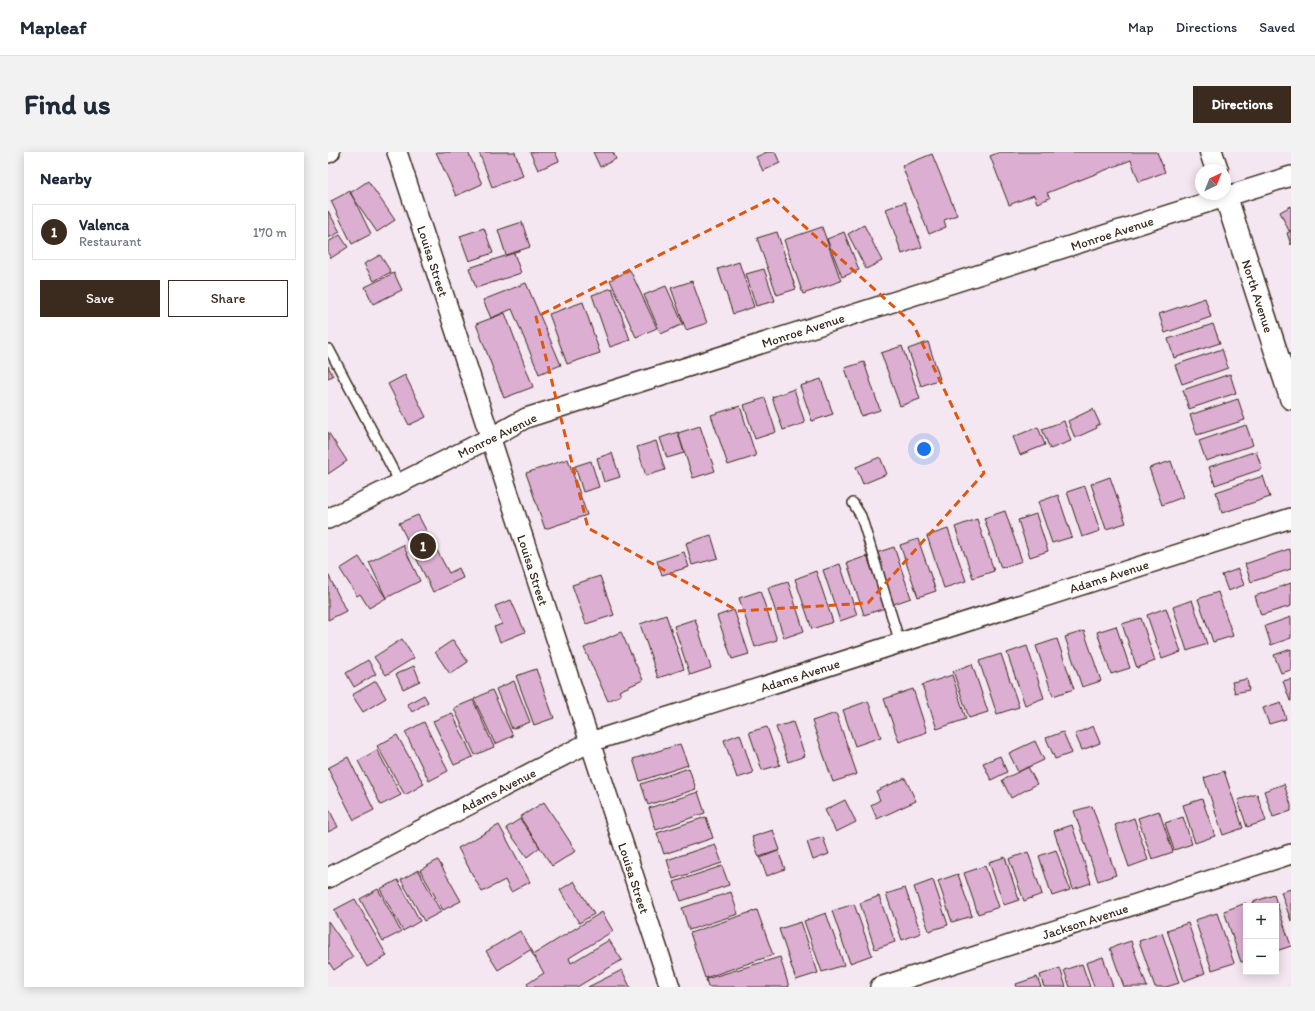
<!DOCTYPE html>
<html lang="en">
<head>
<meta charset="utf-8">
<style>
  :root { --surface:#fff; --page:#f2f2f3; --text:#1f2937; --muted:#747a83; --line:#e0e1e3; --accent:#3b2a1e }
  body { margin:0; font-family:Itim,sans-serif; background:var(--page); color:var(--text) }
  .controls { position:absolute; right:12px; bottom:12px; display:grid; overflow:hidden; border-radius:0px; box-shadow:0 2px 10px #0003 }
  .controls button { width:36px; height:36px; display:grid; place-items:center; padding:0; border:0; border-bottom:1px solid var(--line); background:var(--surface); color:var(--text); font:20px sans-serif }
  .compass { position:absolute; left:867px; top:12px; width:36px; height:36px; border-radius:50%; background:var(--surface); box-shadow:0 2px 10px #0003; rotate:43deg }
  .you { position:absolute; left:596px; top:297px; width:14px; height:14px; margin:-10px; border:3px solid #fff; border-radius:50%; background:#1a73e8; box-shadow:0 0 0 6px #1a73e833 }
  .badge { display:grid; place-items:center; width:26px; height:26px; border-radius:50%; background:var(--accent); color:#fff; font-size:13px; font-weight:700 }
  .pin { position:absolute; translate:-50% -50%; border:2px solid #fff; box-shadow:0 1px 4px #0006 }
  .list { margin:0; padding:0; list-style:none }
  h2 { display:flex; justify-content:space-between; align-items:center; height:52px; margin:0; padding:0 16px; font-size:17px }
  h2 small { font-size:13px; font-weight:400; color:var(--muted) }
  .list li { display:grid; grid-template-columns:26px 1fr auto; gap:12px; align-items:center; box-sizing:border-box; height:56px; margin:0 8px 8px; padding:0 8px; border:1px solid var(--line); border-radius:0px }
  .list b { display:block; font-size:15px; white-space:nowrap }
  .list p { margin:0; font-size:13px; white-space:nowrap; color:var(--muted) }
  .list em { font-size:13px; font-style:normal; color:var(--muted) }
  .actions { display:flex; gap:8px; padding:12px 16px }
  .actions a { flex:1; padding:9px 0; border:1px solid var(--accent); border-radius:0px; text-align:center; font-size:14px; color:var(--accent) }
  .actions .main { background:var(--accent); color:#fff }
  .map { position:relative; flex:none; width:963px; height:835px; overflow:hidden; border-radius:0px }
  header { display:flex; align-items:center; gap:24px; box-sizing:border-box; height:56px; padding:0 20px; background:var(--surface); border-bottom:1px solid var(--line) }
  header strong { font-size:19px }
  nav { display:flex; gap:22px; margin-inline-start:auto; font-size:14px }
  .intro { display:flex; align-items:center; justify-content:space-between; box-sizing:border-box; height:96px; padding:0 24px }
  h1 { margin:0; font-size:28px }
  .button { padding:10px 18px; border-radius:0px; background:var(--accent); color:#fff; font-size:14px; font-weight:700 }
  main { display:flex; gap:24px; padding:0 24px }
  aside { flex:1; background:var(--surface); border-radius:0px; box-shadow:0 2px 10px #0003 }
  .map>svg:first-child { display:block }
  .building { fill:#dcaed1; stroke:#3b2a1e }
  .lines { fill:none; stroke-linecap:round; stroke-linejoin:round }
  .lane-casing { stroke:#3b2a1e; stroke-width:12 }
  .street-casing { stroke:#3b2a1e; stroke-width:22 }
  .secondary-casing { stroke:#3b2a1e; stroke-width:25 }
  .lane { stroke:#fff; stroke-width:9 }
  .street { stroke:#fff; stroke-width:19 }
  .secondary { stroke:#fff; stroke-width:22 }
  .marked { fill:none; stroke:#df570d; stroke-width:3; stroke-dasharray:8 5; stroke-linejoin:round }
  .labels { text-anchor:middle; stroke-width:3.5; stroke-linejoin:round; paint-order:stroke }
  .street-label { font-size:13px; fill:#3b2a1e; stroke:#fff }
</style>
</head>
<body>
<header>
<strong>Mapleaf</strong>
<nav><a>Map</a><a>Directions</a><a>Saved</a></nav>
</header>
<div class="intro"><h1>Find us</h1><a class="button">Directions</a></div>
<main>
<aside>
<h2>Nearby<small></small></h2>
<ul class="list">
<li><span class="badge">1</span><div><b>Valenca</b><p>Restaurant</p></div><em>170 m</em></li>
</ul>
<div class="actions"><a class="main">Save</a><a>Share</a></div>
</aside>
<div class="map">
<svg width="963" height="835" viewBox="0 0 963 835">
  <rect width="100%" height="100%" fill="#f4e7f1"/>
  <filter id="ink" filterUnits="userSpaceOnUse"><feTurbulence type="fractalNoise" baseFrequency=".025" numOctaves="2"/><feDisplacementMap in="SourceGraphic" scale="8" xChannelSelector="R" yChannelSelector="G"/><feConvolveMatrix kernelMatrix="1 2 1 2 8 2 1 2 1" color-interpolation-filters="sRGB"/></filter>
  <g filter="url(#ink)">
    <!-- building -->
    <path class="building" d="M 108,0 L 140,0 L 154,32 L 128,44 Z
      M 151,0 L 187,0 L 195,24 L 164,35 Z
      M 202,0 L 227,0 L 231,9 L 210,18 Z
      M 265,0 L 285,0 L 288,7 L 272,15 Z
      M 439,0 L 447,0 L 452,11 L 435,19 L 428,5 Z
      M 672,0 L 829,0 L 837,20 L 811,30 L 803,8 L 719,41 L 722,46 L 709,51 L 706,43 L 681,53 L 662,4 Z
      M 604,2 L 629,63 L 616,68 L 618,75 L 601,82 L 574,14 Z
      M 40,29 L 67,68 L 49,80 L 22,41 Z
      M 22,39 L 43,82 L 24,92 L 3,49 Z
      M 577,50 L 594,95 L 574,102 L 558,57 Z
      M 963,54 L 963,78 L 961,79 L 952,60 Z
      M 0,59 L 12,80 L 0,86 Z
      M 194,70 L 202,95 L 178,103 L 170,78 Z
      M 536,73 L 554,109 L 538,117 L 520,82 Z
      M 494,75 L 513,129 L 475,142 L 456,88 Z
      M 156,76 L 165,101 L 141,109 L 132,84 Z
      M 963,79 L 963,93 L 959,81 Z
      M 449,80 L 468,137 L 449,143 L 429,86 Z
      M 516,80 L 531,118 L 514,125 L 499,87 Z
      M 12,83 L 20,95 L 3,106 L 0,101 L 0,90 Z
      M 186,101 L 193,121 L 148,136 L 141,116 Z
      M 52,103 L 63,120 L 46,129 L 36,112 Z
      M 411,110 L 426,155 L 405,162 L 390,117 Z
      M 436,117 L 447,149 L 428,154 L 418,122 Z
      M 302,118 L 329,176 L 308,185 L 282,128 Z
      M 66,121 L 74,138 L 45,152 L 37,135 Z
      M 364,129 L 379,171 L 358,178 L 343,136 Z
      M 198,131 L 233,213 L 211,222 L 184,157 L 163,166 L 155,148 Z
      M 338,134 L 355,172 L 333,182 L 316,143 Z
      M 284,136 L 302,188 L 282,195 L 264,143 Z
      M 877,146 L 883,165 L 837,181 L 831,162 Z
      M 255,150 L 272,201 L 239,212 L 221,162 Z
      M 177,161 L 205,235 L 176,246 L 148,172 Z
      M 885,172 L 892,191 L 846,206 L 840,187 Z
      M 600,190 L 612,227 L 593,234 L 580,197 Z
      M 574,194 L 592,247 L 572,254 L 553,201 Z
      M 894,197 L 900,216 L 854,232 L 847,213 Z
      M 536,210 L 552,258 L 533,264 L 517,216 Z
      M 0,214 L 5,224 L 0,226 Z
      M 902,222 L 908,241 L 861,257 L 855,238 Z
      M 77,223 L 98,265 L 81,273 L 60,232 Z
      M 493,227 L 505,262 L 484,269 L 472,234 Z
      M 466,237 L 477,271 L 455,278 L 444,245 Z
      M 437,246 L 448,280 L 427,287 L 416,253 Z
      M 910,247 L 917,268 L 869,283 L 862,263 Z
      M 412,254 L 428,304 L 400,313 L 383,263 Z
      M 765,257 L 772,272 L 768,274 L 769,276 L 747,286 L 740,269 Z
      M 736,269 L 743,289 L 722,297 L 714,277 Z
      M 918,273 L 925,293 L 878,309 L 871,289 Z
      M 372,274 L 387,319 L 365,326 L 350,281 Z
      M 710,275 L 717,293 L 692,303 L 685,285 Z
      M 0,280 L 19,309 L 0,322 Z
      M 350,280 L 356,301 L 339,306 L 332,286 Z
      M 328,289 L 337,318 L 318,324 L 309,295 Z
      M 928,299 L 934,317 L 887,333 L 881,315 Z
      M 284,301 L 292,325 L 276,330 L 269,306 Z
      M 552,305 L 559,322 L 535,332 L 528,315 Z
      M 240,307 L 259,363 L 217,377 L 198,321 Z
      M 263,309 L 271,335 L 255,340 L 247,314 Z
      M 843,309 L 855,345 L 834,353 L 821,316 Z
      M 935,324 L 942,345 L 894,361 L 888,340 Z
      M 782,325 L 798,371 L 778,377 L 763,332 Z
      M 757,334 L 772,379 L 754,385 L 739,340 Z
      M 730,343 L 744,385 L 724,391 L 710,350 Z
      M 677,359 L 694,409 L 673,416 L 656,366 Z
      M 708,362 L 720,399 L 702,405 L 690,368 Z
      M 90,363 L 121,421 L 131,416 L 135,426 L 105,440 L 71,371 Z
      M 649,367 L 666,419 L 645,426 L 627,375 Z
      M 620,377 L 638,429 L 616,436 L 599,384 Z
      M 383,383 L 390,406 L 364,413 L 358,391 Z
      M 590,387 L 608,439 L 590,445 L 572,393 Z
      M 75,393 L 92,429 L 58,446 L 41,410 Z
      M 566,395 L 583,446 L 563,453 L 545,402 Z
      M 961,397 L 963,401 L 963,417 L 923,430 L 917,412 Z
      M 356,400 L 361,415 L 334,423 L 329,409 Z
      M 539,404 L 557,456 L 536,463 L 519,411 Z
      M 31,405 L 58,446 L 41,456 L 32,442 L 29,444 L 12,417 Z
      M 512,412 L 529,463 L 512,469 L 495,418 Z
      M 910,417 L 916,433 L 900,439 L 894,423 Z
      M 488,419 L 505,470 L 484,477 L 467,427 Z
      M 0,422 L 18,459 L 0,468 Z
      M 272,424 L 286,463 L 258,472 L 244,433 Z
      M 460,430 L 476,479 L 456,486 L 440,436 Z
      M 963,431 L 963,454 L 933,463 L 927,444 Z
      M 432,439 L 449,488 L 427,495 L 411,446 Z
      M 890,440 L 905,484 L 885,490 L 870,447 Z
      M 183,448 L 197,480 L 172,490 L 166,475 L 174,472 L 167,454 Z
      M 864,448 L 879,492 L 859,499 L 845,455 Z
      M 838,456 L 853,500 L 834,507 L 819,463 Z
      M 406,458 L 421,502 L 404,507 L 389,464 Z
      M 338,463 L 356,517 L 330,526 L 312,472 Z
      M 963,465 L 963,486 L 943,493 L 937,474 Z
      M 813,466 L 827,509 L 809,516 L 794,472 Z
      M 367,467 L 383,516 L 362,523 L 346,474 Z
      M 788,474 L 802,516 L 783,522 L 769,480 Z
      M 756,479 L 773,529 L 754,535 L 737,485 Z
      M 293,480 L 315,528 L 291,539 L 293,543 L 280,549 L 256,496 Z
      M 74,487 L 86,506 L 58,523 L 46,505 Z
      M 729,487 L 746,537 L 725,544 L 708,494 Z
      M 125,488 L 140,510 L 122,522 L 107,500 Z
      M 699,494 L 716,546 L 697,553 L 679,501 Z
      M 963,497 L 963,518 L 953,521 L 946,503 Z
      M 673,502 L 691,555 L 669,562 L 651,509 Z
      M 40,508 L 48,522 L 26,535 L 18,521 Z
      M 644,512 L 660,560 L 641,566 L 625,519 Z
      M 86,514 L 92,529 L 75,537 L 68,522 Z
      M 208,517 L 226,566 L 206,573 L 188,524 Z
      M 624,523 L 638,567 L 609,577 L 594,533 Z
      M 919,527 L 921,538 L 907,541 L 904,530 Z
      M 963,527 L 963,549 L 962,549 L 955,529 Z
      M 48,529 L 58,546 L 35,560 L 24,543 Z
      M 186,529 L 202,570 L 184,577 L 168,537 Z
      M 585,537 L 599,580 L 571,590 L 556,547 Z
      M 164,538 L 185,584 L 167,592 L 146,547 Z
      M 96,543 L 100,550 L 84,560 L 79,552 Z
      M 145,548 L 166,595 L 147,603 L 126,556 Z
      M 540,549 L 553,585 L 527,594 L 515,558 Z
      M 953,550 L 958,567 L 941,572 L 935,556 Z
      M 124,561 L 145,605 L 126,613 L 105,569 Z
      M 508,561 L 529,622 L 505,630 L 484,569 Z
      M 96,570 L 120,619 L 101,629 L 77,580 Z
      M 465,570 L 477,604 L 460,610 L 448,575 Z
      M 765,574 L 772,591 L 754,598 L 747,582 Z
      M 439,575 L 452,613 L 434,618 L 421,580 Z
      M 735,580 L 744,601 L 727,607 L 718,586 Z
      M 412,582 L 425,621 L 409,626 L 396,588 Z
      M 69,583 L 96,632 L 77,643 L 49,594 Z
      M 707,589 L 716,608 L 690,620 L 681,601 Z
      M 352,592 L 360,613 L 312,629 L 305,607 Z
      M 49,598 L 73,643 L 53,653 L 30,609 Z
      M 672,604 L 679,620 L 663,628 L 655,611 Z
      M 20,605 L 46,658 L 26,668 L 0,617 L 0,616 Z
      M 700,615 L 709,632 L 683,646 L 674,628 Z
      M 361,616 L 368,637 L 320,653 L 313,632 Z
      M 896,619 L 915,676 L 895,683 L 876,626 Z
      M 577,626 L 588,649 L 549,667 L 543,653 L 552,648 L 548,639 Z
      M 956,632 L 963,653 L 963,659 L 945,665 L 936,639 Z
      M 370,640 L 377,661 L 328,678 L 321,656 Z
      M 929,642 L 938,669 L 919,675 L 910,648 Z
      M 874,647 L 887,684 L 867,691 L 855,653 Z
      M 517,648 L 528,670 L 508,680 L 497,658 Z
      M 216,650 L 248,699 L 224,714 L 192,665 Z
      M 764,654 L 788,723 L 770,729 L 746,659 Z
      M 0,655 L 10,675 L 0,680 Z
      M 831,659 L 845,700 L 824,707 L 810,666 Z
      M 378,665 L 385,686 L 336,702 L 329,681 Z
      M 855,665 L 864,692 L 846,698 L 837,671 Z
      M 806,666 L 820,708 L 801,715 L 787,673 Z
      M 192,667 L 212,695 L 199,705 L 178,676 Z
      M 171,673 L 202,730 L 183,740 L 177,728 L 154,740 L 130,696 Z
      M 744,673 L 763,731 L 745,737 L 726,679 Z
      M 445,678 L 452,698 L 431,705 L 424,685 Z
      M 495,685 L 501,702 L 485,708 L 479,690 Z
      M 387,692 L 394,711 L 345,727 L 339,708 Z
      M 728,698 L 742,738 L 724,744 L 711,704 Z
      M 450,699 L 457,717 L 439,724 L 432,706 Z
      M 700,700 L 714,742 L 696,749 L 681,707 Z
      M 677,705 L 691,748 L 676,753 L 661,710 Z
      M 110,708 L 133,749 L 115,758 L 92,718 Z
      M 394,714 L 401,733 L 353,749 L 346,730 Z
      M 657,714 L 671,755 L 650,762 L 636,721 Z
      M 90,718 L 113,760 L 96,769 L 73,728 Z
      M 630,722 L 644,764 L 624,770 L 610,729 Z
      M 70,728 L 92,769 L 75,779 L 52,737 Z
      M 605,728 L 620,773 L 601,779 L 586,735 Z
      M 246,729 L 266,762 L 251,771 L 232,738 Z
      M 577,736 L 593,781 L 574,788 L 558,742 Z
      M 50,737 L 73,780 L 55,789 L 32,747 Z
      M 963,737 L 963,769 L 953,740 Z
      M 403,740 L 410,762 L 361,778 L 354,756 Z
      M 946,743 L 963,794 L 948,799 L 948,754 L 927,754 L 925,750 Z
      M 551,744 L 567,790 L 547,797 L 532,751 Z
      M 27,747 L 59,804 L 39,815 L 6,758 Z
      M 918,751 L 918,809 L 913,810 L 896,759 Z
      M 526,752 L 544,803 L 522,811 L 504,759 Z
      M 429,758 L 445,803 L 377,826 L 362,781 Z
      M 274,760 L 285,779 L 241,806 L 243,811 L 281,788 L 294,808 L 249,835 L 201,835 L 199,832 L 216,821 L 202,798 L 170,818 L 158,799 L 192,779 L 206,802 Z
      M 498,761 L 516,813 L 494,820 L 476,769 Z
      M 889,761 L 906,811 L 884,818 L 867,768 Z
      M 0,769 L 25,805 L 6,818 L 0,809 Z
      M 473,770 L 490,821 L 468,828 L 451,777 Z
      M 860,771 L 877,821 L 856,829 L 839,778 Z
      M 834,781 L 851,831 L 838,835 L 827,835 L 811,789 Z
      M 803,789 L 819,835 L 796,835 L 782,796 Z
      M 452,805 L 461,835 L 380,835 L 378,827 Z
      M 775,805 L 785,835 L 766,835 L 758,811 Z
      M 754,812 L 762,835 L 742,835 L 736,818 Z
      M 732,816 L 738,835 L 716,835 L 712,823 Z
      M 294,818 L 302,835 L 260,835 Z
      M 709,825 L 713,835 L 689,835 L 688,832 Z"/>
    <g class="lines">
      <defs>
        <path id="lane" d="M 1,197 L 72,331
          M 525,351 L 533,364 L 572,491"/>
        <path id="street" d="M 69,0 L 342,835
          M 0,1 L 2,0
          M 0,367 L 162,286 L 198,266 L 963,24
          M 0,726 L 262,590 L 963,366
          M 552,835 L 963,702"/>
        <path id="secondary" d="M 883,0 L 889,18
          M 897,42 L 963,246"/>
      </defs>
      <!-- lane casing -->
      <use href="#lane" class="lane-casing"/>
      <!-- street casing -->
      <use href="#street" class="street-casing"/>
      <!-- secondary casing -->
      <use href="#secondary" class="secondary-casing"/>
      <!-- lane -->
      <use href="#lane" class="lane"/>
      <!-- street -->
      <use href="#street" class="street"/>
      <!-- secondary -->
      <use href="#secondary" class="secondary"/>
    </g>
  </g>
  <!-- marked area -->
  <path class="marked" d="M 445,46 L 585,172 L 656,321 L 540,451 L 410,459 L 260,376 L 208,165 Z"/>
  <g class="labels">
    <!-- street labels -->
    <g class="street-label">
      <text transform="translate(784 81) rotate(-18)" y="5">Monroe Avenue</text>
      <text transform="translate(105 109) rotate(72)" y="5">Louisa Street</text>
      <text transform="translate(930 144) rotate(72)" y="5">North Avenue</text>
      <text transform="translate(475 178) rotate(-18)" y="5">Monroe Avenue</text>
      <text transform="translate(169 283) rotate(-26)" y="5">Monroe Avenue</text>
      <text transform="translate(205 418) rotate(72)" y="5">Louisa Street</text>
      <text transform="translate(781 424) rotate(-18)" y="5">Adams Avenue</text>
      <text transform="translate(472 523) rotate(-18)" y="5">Adams Avenue</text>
      <text transform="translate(170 638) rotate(-27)" y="5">Adams Avenue</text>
      <text transform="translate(306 726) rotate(72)" y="5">Louisa Street</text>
      <text transform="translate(757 769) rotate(-18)" y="5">Jackson Avenue</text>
    </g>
  </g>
</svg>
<div class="controls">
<button>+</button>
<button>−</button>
</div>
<svg class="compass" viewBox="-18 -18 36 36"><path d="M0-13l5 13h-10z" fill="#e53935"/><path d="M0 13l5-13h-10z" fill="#747a83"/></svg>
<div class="you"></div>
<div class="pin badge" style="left:95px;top:394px">1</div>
</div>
</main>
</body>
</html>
